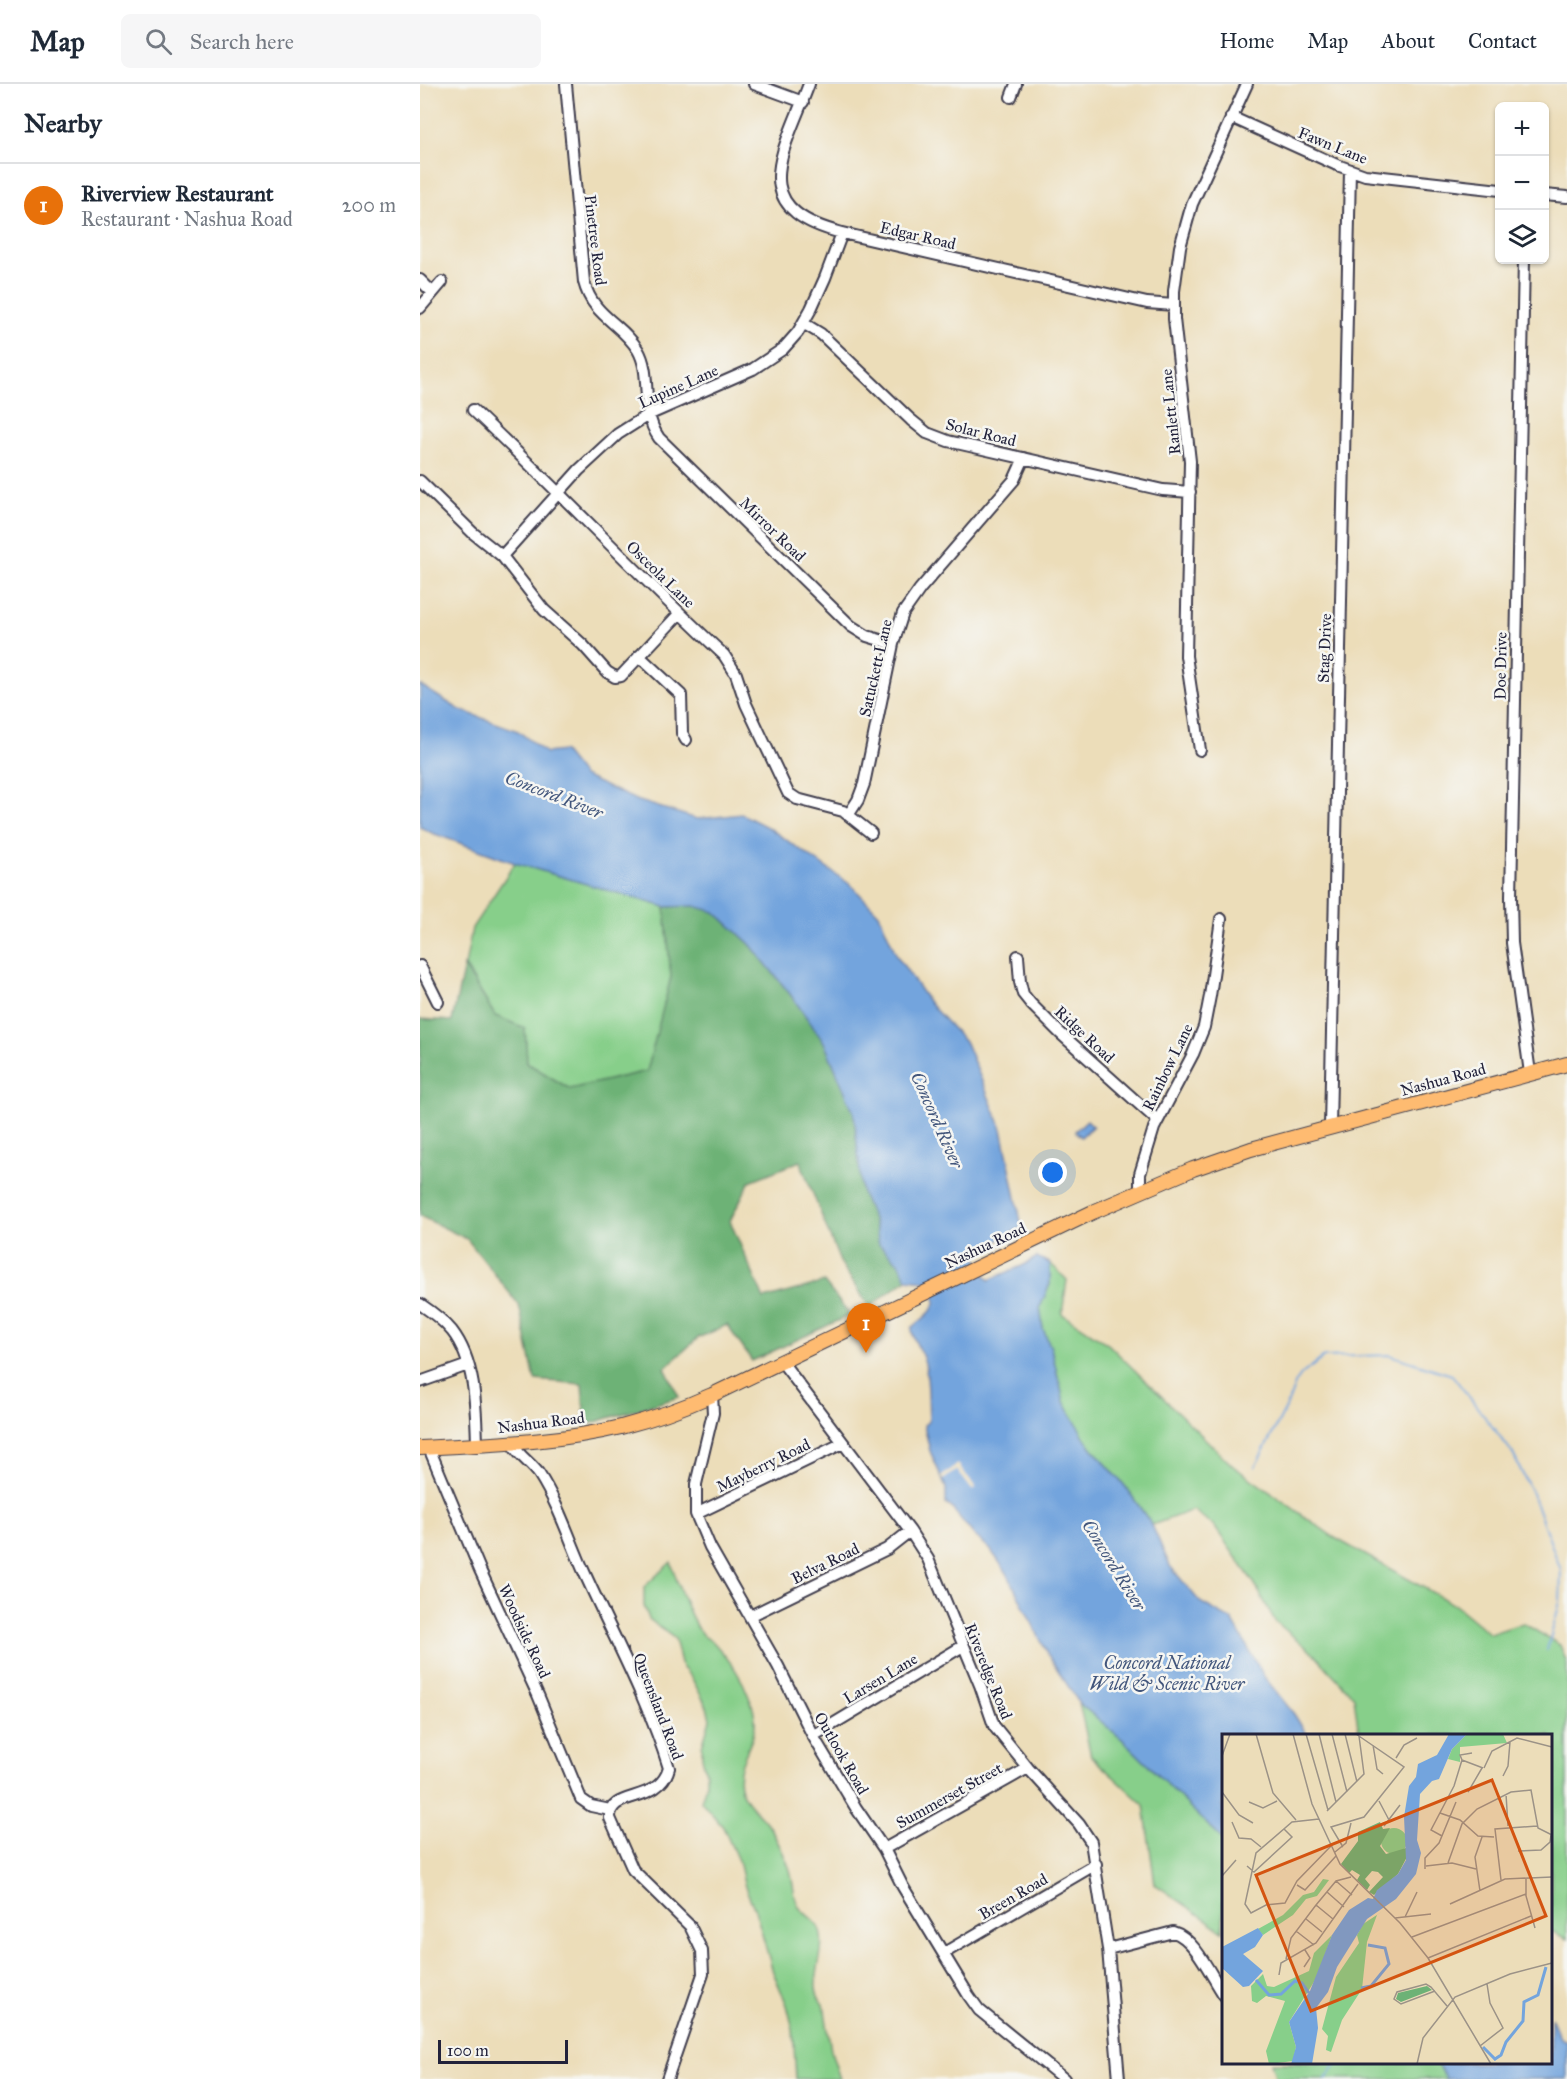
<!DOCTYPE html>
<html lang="en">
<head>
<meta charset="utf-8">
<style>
  :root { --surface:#fff; --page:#f6f6f7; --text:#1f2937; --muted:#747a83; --line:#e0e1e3; --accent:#111827 }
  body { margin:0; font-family:"IM FELL Great Primer",serif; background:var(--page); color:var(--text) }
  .controls { position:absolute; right:18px; top:18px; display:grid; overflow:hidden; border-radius:9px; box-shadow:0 2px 4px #0004 }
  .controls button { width:54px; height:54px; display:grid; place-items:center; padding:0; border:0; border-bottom:2px solid var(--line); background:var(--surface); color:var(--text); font:30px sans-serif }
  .scale { position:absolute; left:18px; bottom:15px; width:130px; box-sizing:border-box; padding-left:6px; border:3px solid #22223b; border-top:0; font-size:16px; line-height:21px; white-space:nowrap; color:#22223b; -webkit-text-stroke:4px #f6f6f2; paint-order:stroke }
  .you { position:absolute; left:633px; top:1089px; width:21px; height:21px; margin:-15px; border:4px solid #fff; border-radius:50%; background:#1a73e8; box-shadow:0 0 0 9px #1a73e833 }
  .badge { display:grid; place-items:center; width:39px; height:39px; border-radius:50%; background:var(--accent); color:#fff; font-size:20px; font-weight:700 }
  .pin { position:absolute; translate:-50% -50px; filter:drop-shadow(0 2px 3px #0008) }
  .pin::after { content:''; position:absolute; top:32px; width:21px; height:18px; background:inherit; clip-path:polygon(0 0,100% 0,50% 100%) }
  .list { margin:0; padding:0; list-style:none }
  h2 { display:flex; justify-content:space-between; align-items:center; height:78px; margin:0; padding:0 24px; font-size:26px }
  h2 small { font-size:20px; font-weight:400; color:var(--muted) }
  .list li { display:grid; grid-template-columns:39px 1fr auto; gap:18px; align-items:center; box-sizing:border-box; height:84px; padding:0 24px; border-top:2px solid var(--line) }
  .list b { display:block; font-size:22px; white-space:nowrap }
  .list p { margin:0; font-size:20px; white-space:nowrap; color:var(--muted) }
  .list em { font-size:20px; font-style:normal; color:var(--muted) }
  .icon { flex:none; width:33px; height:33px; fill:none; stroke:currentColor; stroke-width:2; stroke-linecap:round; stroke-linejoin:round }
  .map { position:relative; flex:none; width:1147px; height:1995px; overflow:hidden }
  header { display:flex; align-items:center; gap:36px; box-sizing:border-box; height:84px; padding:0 30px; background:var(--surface); border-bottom:2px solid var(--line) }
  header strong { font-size:28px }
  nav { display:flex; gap:33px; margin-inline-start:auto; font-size:21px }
  .search { width:420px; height:54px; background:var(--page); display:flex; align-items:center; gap:15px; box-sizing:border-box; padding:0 21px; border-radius:9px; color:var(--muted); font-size:22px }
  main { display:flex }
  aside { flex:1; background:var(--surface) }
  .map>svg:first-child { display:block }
  .green { fill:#87cf8a; stroke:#547862; stroke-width:1.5 }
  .forest { fill:#6db276; stroke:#486a58; stroke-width:1.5 }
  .water { fill:#73a4dd; stroke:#4a638c; stroke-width:1.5 }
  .pier { fill:#ecddb9 }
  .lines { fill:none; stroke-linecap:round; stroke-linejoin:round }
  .stream { stroke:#73a4dd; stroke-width:2 }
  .minor-casing { stroke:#403e4e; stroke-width:14 }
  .major-casing { stroke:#403e4e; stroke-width:16 }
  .minor { stroke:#fff; stroke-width:10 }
  .major { stroke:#febb71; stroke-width:14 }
  .labels { text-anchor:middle; stroke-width:5; stroke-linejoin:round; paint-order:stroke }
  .street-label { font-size:16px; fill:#22223b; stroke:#f6f6f2 }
  .water-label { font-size:18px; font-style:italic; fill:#42567c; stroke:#f6f6f2 }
  .inset-river { fill:none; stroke:#73a4dd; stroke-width:3 }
  .inset-road { fill:none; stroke:#9b9287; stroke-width:1.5 }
  .view { fill:#d45411; fill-opacity:0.15; stroke:#d45411; stroke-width:3 }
  .inset-edge { fill:none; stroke:#22223b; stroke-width:3 }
</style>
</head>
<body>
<header>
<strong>Map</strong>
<div class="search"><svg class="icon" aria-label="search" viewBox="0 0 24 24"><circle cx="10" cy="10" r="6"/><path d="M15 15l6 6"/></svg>Search here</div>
<nav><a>Home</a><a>Map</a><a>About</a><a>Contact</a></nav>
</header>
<main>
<aside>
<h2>Nearby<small></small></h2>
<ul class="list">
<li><span class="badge" style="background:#e8710a">1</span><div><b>Riverview Restaurant</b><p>Restaurant · Nashua Road</p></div><em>200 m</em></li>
</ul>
</aside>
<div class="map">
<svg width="1147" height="1995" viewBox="0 0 1147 1995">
  <rect width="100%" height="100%" fill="#f6f6f2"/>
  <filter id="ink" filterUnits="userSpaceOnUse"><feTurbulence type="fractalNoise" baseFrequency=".0167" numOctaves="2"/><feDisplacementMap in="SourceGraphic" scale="12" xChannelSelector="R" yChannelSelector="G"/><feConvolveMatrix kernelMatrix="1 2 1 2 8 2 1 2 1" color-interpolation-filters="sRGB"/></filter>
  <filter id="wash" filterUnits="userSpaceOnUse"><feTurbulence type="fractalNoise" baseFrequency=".008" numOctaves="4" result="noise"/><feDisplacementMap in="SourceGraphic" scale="24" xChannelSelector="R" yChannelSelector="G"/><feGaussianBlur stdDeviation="1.35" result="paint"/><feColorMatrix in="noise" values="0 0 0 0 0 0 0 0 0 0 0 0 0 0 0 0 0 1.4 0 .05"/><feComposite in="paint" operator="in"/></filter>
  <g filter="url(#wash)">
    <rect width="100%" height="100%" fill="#ecddb9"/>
    <!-- green -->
    <path class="green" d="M 95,779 L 245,823 L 251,893 L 228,987 L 150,1005 L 107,979 L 105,944 L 75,932 L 45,882 L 52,844 Z
      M 630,1179 L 647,1196 L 642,1230 L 688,1260 L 813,1382 L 915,1454 L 1035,1521 L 1070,1550 L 1103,1539 L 1140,1561 L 1147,1579 L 1147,1855 L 1131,1847 L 1130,1652 L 939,1651 L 934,1613 L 894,1570 L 855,1537 L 834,1499 L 794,1442 L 773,1426 L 732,1441 L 705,1402 L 667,1358 L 644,1318 L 631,1264 L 623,1245 L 620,1223 L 630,1200 Z
      M 251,1478 C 258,1502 267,1528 281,1549 C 285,1555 291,1555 295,1560 C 310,1576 322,1593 329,1613 C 332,1620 335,1629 335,1636 C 337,1658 315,1678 320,1702 C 323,1718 340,1729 349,1742 C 356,1754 364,1770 369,1783 C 374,1796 372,1810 379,1823 C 384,1830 394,1835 398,1842 C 411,1869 383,1902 404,1920 L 411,1967 L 420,1995 L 376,1995 L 373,1945 L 367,1921 L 353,1888 L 335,1826 L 325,1803 L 320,1781 L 303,1743 L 281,1717 L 286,1701 L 286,1689 L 282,1673 L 282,1662 L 290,1635 L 287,1623 L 271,1593 L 262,1583 L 255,1555 L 229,1535 L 224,1522 L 224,1503 Z
      M 659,1619 L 702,1655 L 803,1756 L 803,1847 L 735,1800 L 724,1721 L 671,1672 Z
      M 851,1979 L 1018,1979 L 1026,1995 L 856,1995 Z"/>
    <!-- forest -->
    <path class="forest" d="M 274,821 L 295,828 L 330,860 L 370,910 L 404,958 L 434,1029 L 442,1109 L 454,1137 L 459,1160 L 478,1178 L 487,1195 L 449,1223 L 420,1178 L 380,1077 L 330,1097 L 310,1137 L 344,1215 L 404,1198 L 430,1231 L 332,1277 L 307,1241 L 278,1254 L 245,1284 L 259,1313 L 165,1341 L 162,1300 L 115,1296 L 99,1221 L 47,1155 L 0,1132 L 0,935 L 32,937 L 44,882 L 75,932 L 105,944 L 107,979 L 150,1005 L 227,987 L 251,893 L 245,823 Z"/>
    <!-- water -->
    <path class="water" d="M 0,601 L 40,626 L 98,647 L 126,669 L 143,667 L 163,692 L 216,716 L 277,735 L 322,730 L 349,744 L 431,801 L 459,830 L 477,872 L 510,920 L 546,959 L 582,1045 L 602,1143 L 555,1169 L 564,1190 L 569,1196 L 604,1181 L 617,1173 L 630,1179 L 630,1200 L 620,1223 L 623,1245 L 631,1264 L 644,1318 L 667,1358 L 705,1402 L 732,1441 L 750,1482 L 780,1518 L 812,1536 L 845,1594 L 874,1630 L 887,1651 L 804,1652 L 803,1756 L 702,1655 L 659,1619 L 628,1571 L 587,1489 L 570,1465 L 554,1451 L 531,1423 L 526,1420 L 526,1404 L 510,1367 L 504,1341 L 509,1337 C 508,1318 509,1298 505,1279 C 502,1268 491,1254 492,1244 C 499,1237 518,1226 515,1214 C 513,1208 507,1202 504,1197 L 487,1195 L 478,1178 L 459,1160 L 454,1137 L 442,1109 L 434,1029 L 404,958 L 370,910 L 330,860 L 295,828 L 274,822 L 245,823 L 95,779 L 12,749 L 0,743 Z
      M 667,1036 L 673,1042 L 661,1053 L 655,1047 Z
      M 1131,1933 L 1140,1954 L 1147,1957 L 1147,1995 L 1026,1995 L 1018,1979 L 1130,1978 Z"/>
    <!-- pier -->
    <path class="pier" d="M 538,1380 L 556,1404 L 552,1406 L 537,1386 L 523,1396 L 521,1393 Z"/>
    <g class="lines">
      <!-- stream -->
      <path class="stream" d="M 835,1383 L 866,1324 L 876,1298 L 882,1290 L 904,1273 L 970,1271 L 1032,1291 L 1092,1368 L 1111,1407 L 1141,1486 L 1140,1518 L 1127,1566
        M 906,1995 L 916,1980 L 922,1978"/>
    </g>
  </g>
  <g filter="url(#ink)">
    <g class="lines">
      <defs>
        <path id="minor" d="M 146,0 L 164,198 C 173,233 202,239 218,266 C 233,292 219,325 239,354 L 431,542 L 447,552 L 473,560
          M 334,0 L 383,18
          M 389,0 C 364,68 323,124 422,149 L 727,219 L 754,221
          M 591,13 L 596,0
          M 811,33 L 917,81 L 945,91 L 1080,106
          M 1124,111 L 1147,113
          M 1104,176 L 1091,813 L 1092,859 L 1110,989
          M 0,196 L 12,208
          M 0,224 L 22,198
          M 383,239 L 401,250 L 491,336 L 507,349 L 528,357 L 743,406 L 770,408
          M 53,326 C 138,406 218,491 304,571 L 316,590 L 326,620 L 368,709 L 377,715 L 423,727 L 451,749
          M 0,397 L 53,449 L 82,472 L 124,526 L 163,561 L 187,588 L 195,593 L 201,592 L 260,529
          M 82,472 L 159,386 L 198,350 L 228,331 L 333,285 L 363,265 L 378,248 L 391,225 L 405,194 L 422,149
          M 219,572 L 261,611 L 262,649 L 266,656
          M 780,666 L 766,572 L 770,377 L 754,235 L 754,207 L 760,163 L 772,120 L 827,0
          M 429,730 L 438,716 L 444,700 L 473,560 L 483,529 L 500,505 L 594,396 L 604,374
          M 598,872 L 600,898 L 603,910 L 611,920 L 640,949 L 737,1036
          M 0,882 L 18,918
          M 910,1043 L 930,86
          M 720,1107 L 720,1090 L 734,1044 L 773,970 L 784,943 L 790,912 L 801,835
          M 0,1220 C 12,1228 23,1236 32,1247 C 56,1278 56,1325 57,1361
          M 362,1278 L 490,1447 L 508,1475 L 560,1601 L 574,1642 L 608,1684 L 659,1740 L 671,1758 L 688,1865 L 699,1995
          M 0,1298 L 48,1281
          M 292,1311 L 293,1329 L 276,1400 L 276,1430 L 290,1463 L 358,1582 L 393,1652 L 436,1724 L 464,1765 L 483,1803 L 549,1912 L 559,1926 L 644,1995
          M 92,1360 C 99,1372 111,1379 119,1390 C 139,1421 150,1457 165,1490 C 194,1554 228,1616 249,1684 C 239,1721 189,1705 190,1734 L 213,1786 L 270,1842 L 282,1867 L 283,1890 L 247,1995
          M 9,1364 L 60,1486 L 118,1611 L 161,1715 L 171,1722 L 190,1726
          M 276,1430 L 423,1359
          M 330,1532 L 467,1465 L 490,1447
          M 393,1652 L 543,1562
          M 464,1765 L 608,1684
          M 688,1865 L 753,1848 C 775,1854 791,1892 804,1911
          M 524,1869 L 676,1780"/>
        <path id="major" d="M 0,1364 C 68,1360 135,1359 201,1343 C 232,1335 263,1324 292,1311 L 673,1128 L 773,1085 L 831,1065 L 1147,980"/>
      </defs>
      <!-- minor casing -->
      <use href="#minor" class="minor-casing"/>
      <!-- major casing -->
      <use href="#major" class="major-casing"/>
      <!-- minor -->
      <use href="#minor" class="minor"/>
      <!-- major -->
      <use href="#major" class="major"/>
    </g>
  </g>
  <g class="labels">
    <!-- street labels -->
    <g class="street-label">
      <text transform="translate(913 61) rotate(22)" y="6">Fawn Lane</text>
      <text transform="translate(498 151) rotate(13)" y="6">Edgar Road</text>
      <text transform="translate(176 156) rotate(83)" y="6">Pinetree Road</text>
      <text transform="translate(258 302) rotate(-24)" y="6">Lupine Lane</text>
      <text transform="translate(750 328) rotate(-96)" y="6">Ranlett Lane</text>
      <text transform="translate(561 348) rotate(14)" y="6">Solar Road</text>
      <text transform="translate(353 445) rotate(44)" y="6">Mirror Road</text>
      <text transform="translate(241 490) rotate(44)" y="6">Osceola Lane</text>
      <text transform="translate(904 564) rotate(-88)" y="6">Stag Drive</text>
      <text transform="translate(1080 582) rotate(-89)" y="6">Doe Drive</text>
      <text transform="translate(455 584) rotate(-77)" y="6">Satuckett Lane</text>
      <text transform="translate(665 950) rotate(43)" y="6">Ridge Road</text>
      <text transform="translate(747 983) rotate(-64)" y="6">Rainbow Lane</text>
      <text transform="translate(1023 995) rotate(-15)" y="6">Nashua Road</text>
      <text transform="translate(565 1161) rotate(-25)" y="6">Nashua Road</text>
      <text transform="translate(121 1338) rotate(-7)" y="6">Nashua Road</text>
      <text transform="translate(343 1381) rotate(-26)" y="6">Mayberry Road</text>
      <text transform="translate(405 1479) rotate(-26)" y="6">Belva Road</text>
      <text transform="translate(105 1547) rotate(65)" y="6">Woodside Road</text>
      <text transform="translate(569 1587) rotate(68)" y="6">Riveredge Road</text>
      <text transform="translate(460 1594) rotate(-31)" y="6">Larsen Lane</text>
      <text transform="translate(239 1622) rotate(69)" y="6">Queensland Road</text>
      <text transform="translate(422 1669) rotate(60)" y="6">Outlook Road</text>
      <text transform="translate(529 1711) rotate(-29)" y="6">Summerset Street</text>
      <text transform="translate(593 1812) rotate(-30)" y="6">Breen Road</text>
    </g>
    <!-- water labels -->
    <g class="water-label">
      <text transform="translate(134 711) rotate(21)" y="6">Concord River</text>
      <text transform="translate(517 1036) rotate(66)" y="6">Concord River</text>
      <text transform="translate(694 1481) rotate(58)" y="6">Concord River</text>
      <text x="747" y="1585">Concord National<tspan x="747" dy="21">Wild &amp; Scenic River</tspan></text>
    </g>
  </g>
  <!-- overview -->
  <g transform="translate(802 1650)">
    <rect width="330" height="330" fill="#ecddb9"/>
    <path d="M 245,0 L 281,0 L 285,9 L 238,13 L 238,28 L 226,25 L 230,15 ZM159 107a13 13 0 1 1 26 0a13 13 0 1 1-26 0ZM 101,145 L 107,146 L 95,162 L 84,165 L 71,181 L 41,201 L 36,195 L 61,181 L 81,161 L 92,158 ZM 161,177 L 155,181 L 145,208 L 140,255 L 120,286 L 109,318 L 104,316 L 106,302 L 100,295 L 114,243 L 137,209 L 135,201 L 141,190 ZM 110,201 L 95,243 L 67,288 L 74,313 L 71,327 L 47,330 L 44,317 L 63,267 L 44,262 L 35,269 L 30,267 L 29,252 L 41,240 L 45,252 L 52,253 L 87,237 L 92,219 Z" fill="#87cf8a"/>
    <path d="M 158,88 L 161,95 L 168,94 L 158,112 L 164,120 L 184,114 L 186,121 L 176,140 L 152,161 L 147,158 L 161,143 L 156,138 L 150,137 L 143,145 L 148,151 L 145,156 L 135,146 L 138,141 L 130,136 L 127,139 L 119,130 L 136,107 L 136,98 ZM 205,252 L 210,256 L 179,268 L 174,265 L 176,259 Z" fill="#6db276"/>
    <path d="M 227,0 L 245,0 L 230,15 L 217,45 L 210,47 L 198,60 L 195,106 L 199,119 L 194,140 L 174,165 L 145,185 L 115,233 L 106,258 L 94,274 L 96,294 L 90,330 L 69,330 L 74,313 L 67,288 L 88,257 L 110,201 L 127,176 L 146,164 L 151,165 L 155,156 L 176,140 L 184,126 L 182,83 L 187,52 L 194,43 L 196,30 L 215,21 ZM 36,194 L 41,201 L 33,213 L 21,220 L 41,237 L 27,252 L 21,253 L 0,234 L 0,213 Z" fill="#73a4dd"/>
    <path class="inset-river" d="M 34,246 L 47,261 L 59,260 L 73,247 L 80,249 L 87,259M 139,254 L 149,252 L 167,230 L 163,214 L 146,211M 261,313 L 273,325 L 279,321 L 284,308 L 301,287 L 302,268 L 316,261 L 324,233"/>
    <path class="inset-road" d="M 34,0 L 51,59 L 74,86M 71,0 L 90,70 L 118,130 L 178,189 L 206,224 L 269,330M 84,0 L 106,76M 97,0 L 114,68M 110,0 L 125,58M 123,0 L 135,48M 151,11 L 155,35 L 161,40M 0,22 L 8,0M 174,24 L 182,11 L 195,4M 240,26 L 261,34M 262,34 L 270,17 L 295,4 L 330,13M 281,42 L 286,32 L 288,8M 232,52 L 240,26 L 238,21 L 250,19M 0,58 L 17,81 L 31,89M 246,58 L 260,34M 284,60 L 286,92M 157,67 L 167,86M 27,68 L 41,74 L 55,67M 105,77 L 142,40 L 137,2M 218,79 L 238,86 L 256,102 L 272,103M 97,85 L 70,88 L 34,119 L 23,170 L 29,179 L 44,171 L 63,169 L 75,147 L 109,112M 10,88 L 17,104 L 29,105 L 39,113M 162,92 L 178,71M 220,102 L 209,96 L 232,52M 121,113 L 109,93 L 142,83 L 182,33 L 134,0M 296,117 L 319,116 L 328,108 L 329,101M 113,118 L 124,109 L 129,89M 226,129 L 240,90 L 255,75 L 289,58 L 309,56 L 316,94 L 330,101M 25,132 L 32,138 L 70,103 L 62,95M 204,132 L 230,129 L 254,135M 203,135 L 203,124 L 217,109 L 234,68M 0,142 L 14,126M 304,144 L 304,162 L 313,194M 279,146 L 273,95 L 315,92M 114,147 L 130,161M 75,151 L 83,156 L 114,122M 258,157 L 253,123 L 260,103M 105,158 L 122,173M 228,170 L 283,145 L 330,143M 94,171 L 111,185M 183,183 L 195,158M 173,184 L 209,180M 84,185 L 100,198M 74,197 L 92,211M 190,203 L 304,160M 206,224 L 309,182M 64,225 L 69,204 L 94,171 L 114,147 L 129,143M 82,233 L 88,224 L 83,216M 57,241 L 59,229 L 94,209 L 136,150M 213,257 L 179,270 L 172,265 L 175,258 L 204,250 L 209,253 L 225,272M 258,312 L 281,294 L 268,269 L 265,250M 195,330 L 201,304 L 233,263 L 288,240 L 330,229"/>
    <path class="view" d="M 270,46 L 324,182 L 89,277 L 34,141 Z"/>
    <rect width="330" height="330" class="inset-edge"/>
  </g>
</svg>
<div class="controls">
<button>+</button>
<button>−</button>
<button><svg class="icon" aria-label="layers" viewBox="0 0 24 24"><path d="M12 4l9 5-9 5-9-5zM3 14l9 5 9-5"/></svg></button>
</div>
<div class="scale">100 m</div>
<div class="you"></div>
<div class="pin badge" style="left:446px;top:1269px;background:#e8710a">1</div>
</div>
</main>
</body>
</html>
